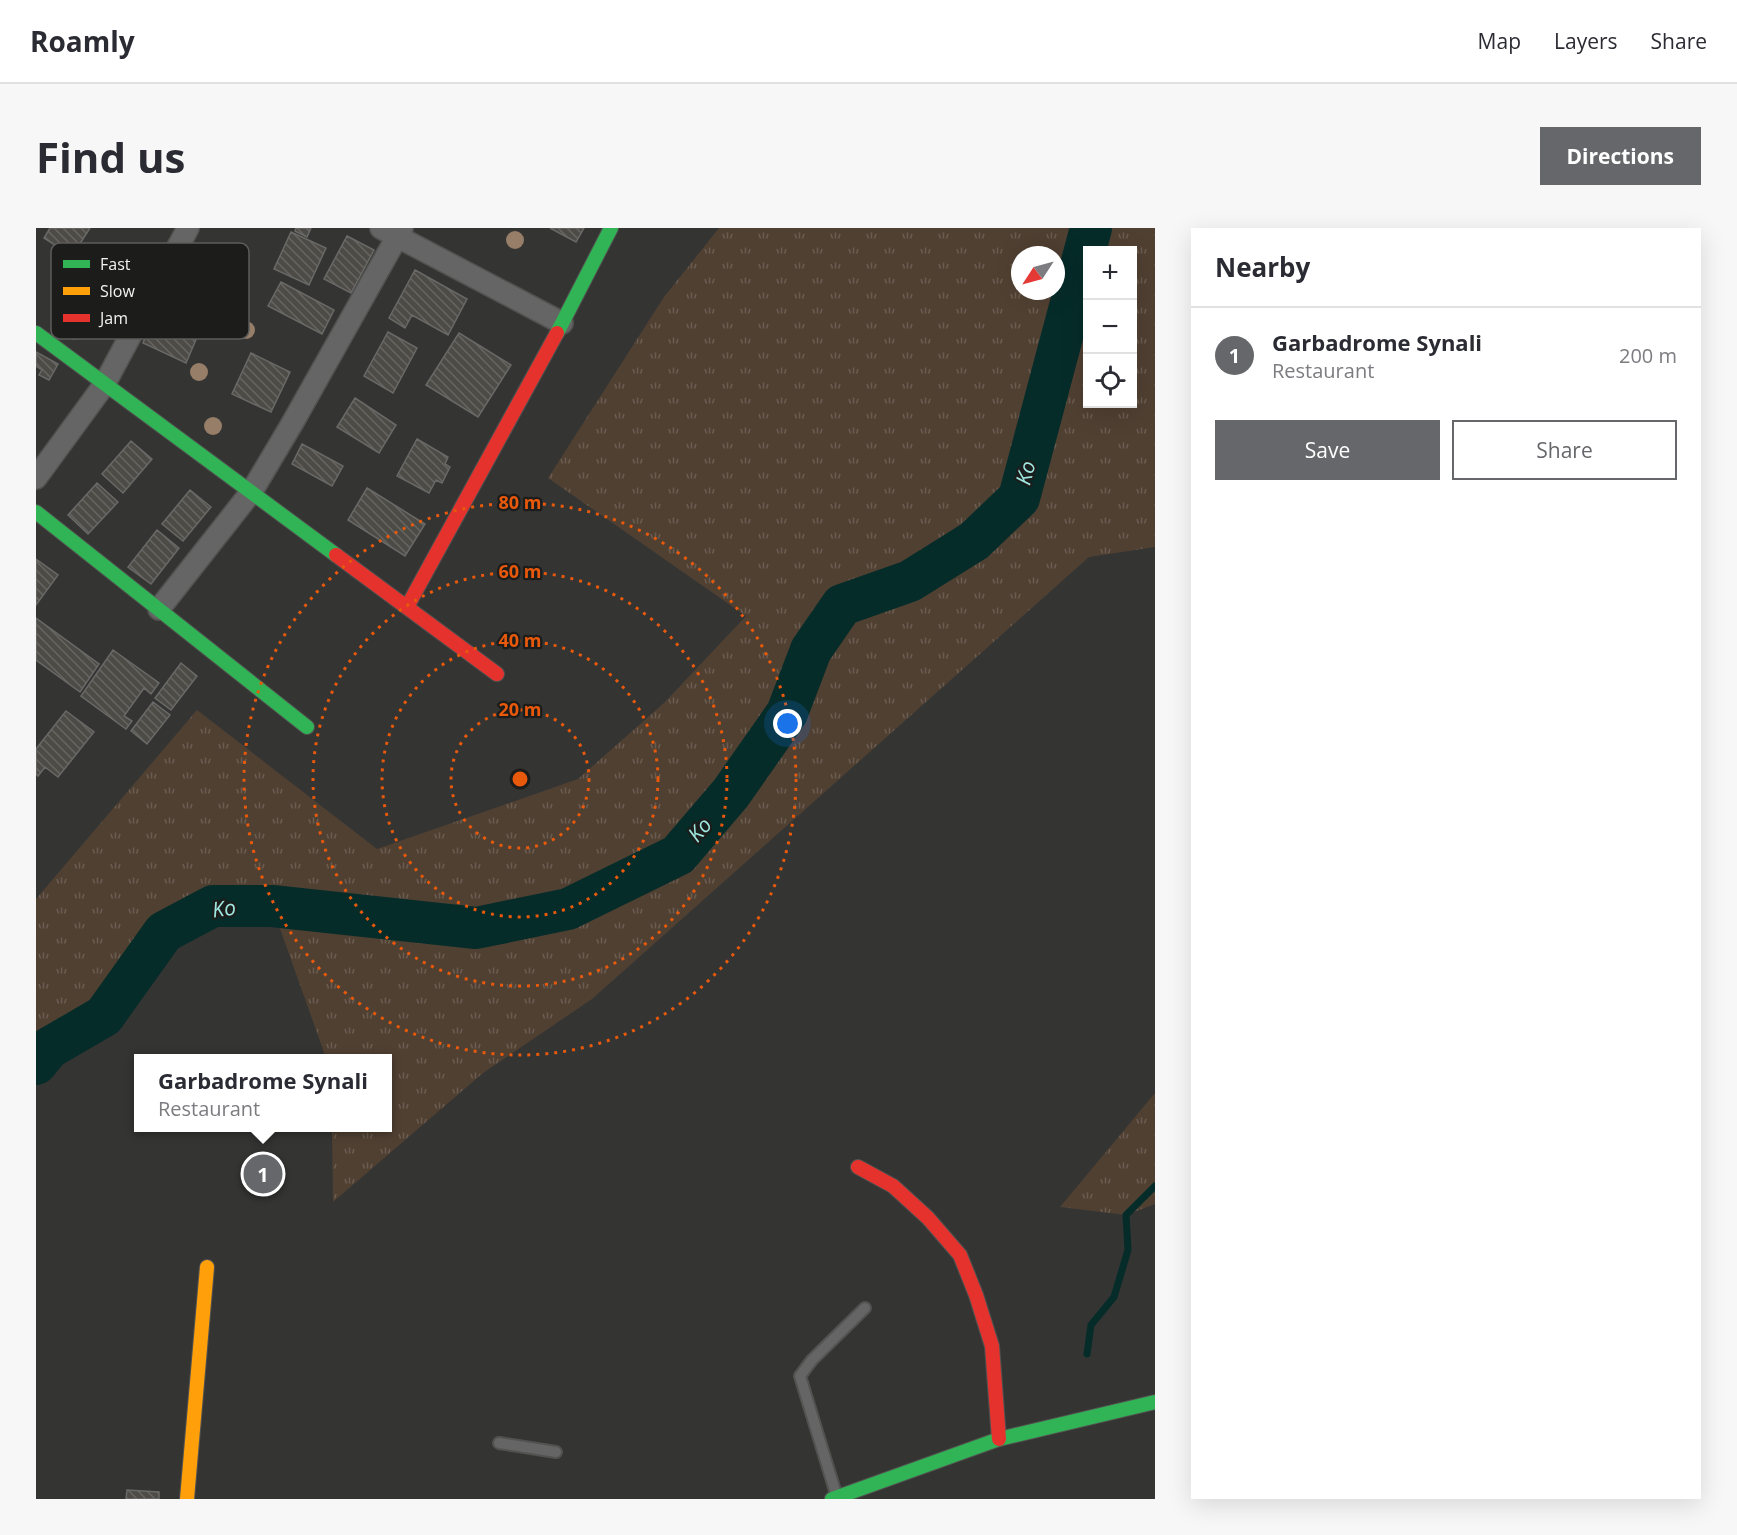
<!DOCTYPE html>
<html lang="en">
<head>
<meta charset="utf-8">
<style>
  :root { --surface:#fff; --page:#f7f7f7; --text:#2b2b33; --muted:#7c7c81; --line:#e1e1e2; --accent:#66676a }
  body { margin:0; font-family:"Open Sans",sans-serif; background:var(--page); color:var(--text) }
  .controls { position:absolute; right:18px; top:18px; display:grid; overflow:hidden; border-radius:0px; box-shadow:0 6px 24px #0002 }
  .controls button { width:54px; height:54px; display:grid; place-items:center; padding:0; border:0; border-bottom:2px solid var(--line); background:var(--surface); color:var(--text); font:30px sans-serif }
  .compass { position:absolute; left:975px; top:18px; width:54px; height:54px; border-radius:50%; background:var(--surface); box-shadow:0 6px 24px #0002; rotate:234deg }
  .you { position:absolute; left:752px; top:496px; width:21px; height:21px; margin:-15px; border:4px solid #fff; border-radius:50%; background:#1a73e8; box-shadow:0 0 0 9px #1a73e833 }
  .badge { display:grid; place-items:center; width:39px; height:39px; border-radius:50%; background:var(--accent); color:#fff; font-size:20px; font-weight:700 }
  .pin { position:absolute; translate:-50% -50%; border:3px solid #fff; box-shadow:0 2px 6px #0006 }
  .popup { position:absolute; left:98px; top:826px; width:258px; height:78px; box-sizing:border-box; display:grid; place-content:center; border-radius:0px; background:var(--surface); filter:drop-shadow(0 2px 4px #0005); font-size:20px; white-space:nowrap; color:var(--muted) }
  .popup b { font-size:22px; color:var(--text) }
  .popup::after { content:''; position:absolute; left:50%; top:100%; margin-left:-12px; border:12px solid transparent; border-top-color:var(--surface) }
  .list { margin:0; padding:0; list-style:none }
  h2 { display:flex; justify-content:space-between; align-items:center; height:78px; margin:0; padding:0 24px; font-size:26px }
  h2 small { font-size:20px; font-weight:400; color:var(--muted) }
  .list li { display:grid; grid-template-columns:39px 1fr auto; gap:18px; align-items:center; box-sizing:border-box; height:96px; padding:0 24px; border-top:2px solid var(--line) }
  .list b { display:block; font-size:22px; white-space:nowrap }
  .list p { margin:0; font-size:20px; white-space:nowrap; color:var(--muted) }
  .list em { font-size:20px; font-style:normal; color:var(--muted) }
  .actions { display:flex; gap:12px; padding:18px 24px }
  .actions a { flex:1; padding:14px 0; border:2px solid var(--accent); border-radius:0px; text-align:center; font-size:21px; color:var(--accent) }
  .actions .main { background:var(--accent); color:#fff }
  .icon { flex:none; width:33px; height:33px; fill:none; stroke:currentColor; stroke-width:2; stroke-linecap:round; stroke-linejoin:round }
  .map { position:relative; flex:none; width:1119px; height:1271px; overflow:hidden; border-radius:0px }
  header { display:flex; align-items:center; gap:36px; box-sizing:border-box; height:84px; padding:0 30px; background:var(--surface); border-bottom:2px solid var(--line) }
  header strong { font-size:28px }
  nav { display:flex; gap:33px; margin-inline-start:auto; font-size:21px }
  .intro { display:flex; align-items:center; justify-content:space-between; box-sizing:border-box; height:144px; padding:0 36px }
  h1 { margin:0; font-size:42px }
  .button { padding:15px 27px; border-radius:0px; background:var(--accent); color:#fff; font-size:21px; font-weight:700 }
  main { display:flex; gap:36px; padding:0 36px }
  aside { flex:1; background:var(--surface); border-radius:0px; box-shadow:0 6px 24px #0002 }
  .map>svg:first-child { display:block }
  .grass { fill:url(#grass-tufts); fill-rule:evenodd }
  .lines { fill:none; stroke-linecap:round; stroke-linejoin:round }
  .stream { stroke:#062c2a; stroke-width:7 }
  .river { stroke:#062c2a; stroke-width:42 }
  .building { fill:url(#building-back-hatch); stroke:#696968; stroke-width:1.5 }
  .lane-casing { stroke:#525251; stroke-width:14 }
  .street-casing { stroke:#525251; stroke-width:24 }
  .fast-casing { stroke:#525251; stroke-width:16 }
  .slow-casing { stroke:#525251; stroke-width:16 }
  .jam-casing { stroke:#525251; stroke-width:16 }
  .lane { stroke:#656565; stroke-width:10 }
  .street { stroke:#656565; stroke-width:21 }
  .fast { stroke:#30b455; stroke-width:14 }
  .slow { stroke:#ff9f0a; stroke-width:14 }
  .jam { stroke:#e5322d; stroke-width:14 }
  .tree { fill:#967e68 }
  .ring { fill:none; stroke:#e8590c; stroke-width:3; stroke-dasharray:3 6 }
  .labels { text-anchor:middle; stroke-width:4.5; stroke-linejoin:round; paint-order:stroke }
  .water-label { font-size:21px; font-style:italic; fill:#9ee8e1; stroke:#1c1c1b }
  .key { fill:#1c1c1b; stroke:#5c5c5b; stroke-width:1.5 }
  .key-label { font-size:16px; fill:#f1f2f1 }
  .centre { fill:#e8590c; stroke:#1c1c1b; stroke-width:3 }
  .ring-label { font-size:18px; text-anchor:middle; font-weight:bold; fill:#e8590c; stroke:#1c1c1b; stroke-width:4.5; stroke-linejoin:round; paint-order:stroke }
</style>
</head>
<body>
<header>
<strong>Roamly</strong>
<nav><a>Map</a><a>Layers</a><a>Share</a></nav>
</header>
<div class="intro"><h1>Find us</h1><a class="button">Directions</a></div>
<main>
<div class="map">
<svg width="1119" height="1271" viewBox="0 0 1119 1271">
  <defs>
    <pattern id="grass-tufts" width="24" height="20" patternUnits="userSpaceOnUse" patternTransform="scale(1.5)"><rect width="24" height="20" fill="#504032"/><path d="M3 7l-1-3M5 7V3M7 7l1-3M15 17l-1-3M17 17v-4M19 17l1-3" fill="none" stroke="#6a5c50"/></pattern>
    <pattern id="building-back-hatch" width="6" height="6" patternUnits="userSpaceOnUse" patternTransform="scale(1.5)"><rect width="6" height="6" fill="#4d4b46"/><path d="M-1 5l2 2M0 0l6 6M5-1l2 2" fill="none" stroke="#676561"/></pattern>
  </defs>
  <rect width="100%" height="100%" fill="#343433"/>
  <!-- grass -->
  <path class="grass" d="M 683,0 L 1119,0 L 1119,319 L 1053,329 L 556,771 L 447,845 L 297,974 L 296,900 L 352,900 L 352,830 L 290,830 L 236,678 L 177,678 L 128,704 L 68,788 L 13,820 L 0,836 L 0,671 L 161,482 L 341,621 L 542,551 L 629,474 L 710,388 L 512,250 L 628,69 ZM 1052,22 L 1096,22 L 1096,176 L 1052,176 ZM 984,27 L 1020,27 L 1020,63 L 984,63 Z
    M 1119,865 L 1119,976 L 1090,987 L 1024,979 Z"/>
  <g class="lines">
    <!-- stream -->
    <path class="stream" d="M 1051,1126 L 1055,1097 L 1078,1069 L 1092,1022 L 1090,987 L 1119,958"/>
    <!-- river -->
    <path class="river" d="M 0,836 L 13,820 L 68,788 L 128,704 L 177,678 L 236,678 L 440,700 L 532,681 L 642,627 L 695,565 L 751,485 L 775,422 L 806,377 L 874,353 L 938,313 L 983,270 L 1055,0"/>
  </g>
  <!-- building -->
  <path class="building" d="M 14,0 L 54,0 L 36,28 L 8,10 Z
    M 260,0 L 275,0 L 271,9 L 259,3 Z
    M 514,0 L 548,0 L 540,14 Z
    M 255,4 L 290,20 L 273,57 L 238,41 Z
    M 311,8 L 338,22 L 315,65 L 288,51 Z
    M 379,42 L 431,71 L 412,107 L 376,87 L 369,100 L 353,90 Z
    M 245,54 L 298,82 L 286,106 L 232,78 Z
    M 43,71 L 47,110 L 37,111 L 33,72 Z
    M 125,74 L 168,93 L 150,135 L 107,115 Z
    M 352,104 L 381,120 L 357,165 L 328,148 Z
    M 423,105 L 475,137 L 442,189 L 390,157 Z
    M 0,124 L 22,136 L 13,152 L 3,147 L 6,142 L 0,138 Z
    M 215,125 L 254,144 L 235,184 L 196,166 Z
    M 319,170 L 360,197 L 343,225 L 301,199 Z
    M 381,211 L 412,229 L 409,236 L 414,239 L 406,255 L 400,252 L 393,265 L 361,248 Z
    M 95,213 L 116,231 L 87,265 L 66,246 Z
    M 266,216 L 307,238 L 296,258 L 256,236 Z
    M 61,255 L 82,274 L 52,306 L 32,287 Z
    M 331,260 L 389,296 L 369,328 L 312,292 Z
    M 154,262 L 175,279 L 147,313 L 126,296 Z
    M 121,302 L 143,320 L 115,356 L 92,339 Z
    M 0,331 L 22,347 L 0,377 Z
    M 0,390 L 63,436 L 44,464 L 0,432 Z
    M 77,422 L 123,455 L 115,466 L 108,460 L 88,488 L 96,493 L 90,501 L 45,468 Z
    M 145,435 L 161,448 L 135,482 L 119,470 Z
    M 117,474 L 134,487 L 111,516 L 95,503 Z
    M 30,483 L 58,504 L 22,549 L 9,539 L 2,548 L 0,546 L 0,521 Z
    M 91,1262 L 123,1264 L 123,1271 L 90,1271 Z"/>
  <g class="lines">
    <defs>
      <path id="lane" d="M 463,1215 L 520,1224
        M 800,1266 L 764,1148 L 776,1132 L 829,1080"/>
      <path id="street" d="M 345,0 L 526,95
        M 0,250 L 68,157 L 152,0
        M 123,381 L 216,263 L 257,194 L 366,0"/>
      <path id="fast" d="M 0,105 L 300,327
        M 521,105 L 575,0
        M 0,284 L 271,499
        M 796,1271 L 963,1211 L 1119,1174"/>
      <path id="slow" d="M 151,1271 L 171,1039"/>
      <path id="jam" d="M 300,327 L 461,446
        M 371,379 L 521,105
        M 822,939 L 857,958 L 892,990 L 924,1027 L 940,1067 L 956,1118 L 963,1211"/>
    </defs>
    <!-- lane casing -->
    <use href="#lane" class="lane-casing"/>
    <!-- street casing -->
    <use href="#street" class="street-casing"/>
    <!-- fast casing -->
    <use href="#fast" class="fast-casing"/>
    <!-- slow casing -->
    <use href="#slow" class="slow-casing"/>
    <!-- jam casing -->
    <use href="#jam" class="jam-casing"/>
    <!-- lane -->
    <use href="#lane" class="lane"/>
    <!-- street -->
    <use href="#street" class="street"/>
    <!-- fast -->
    <use href="#fast" class="fast"/>
    <!-- slow -->
    <use href="#slow" class="slow"/>
    <!-- jam -->
    <use href="#jam" class="jam"/>
  </g>
  <!-- trees -->
  <g class="tree">
    <circle cx="479" cy="12" r="9"/>
    <circle cx="210" cy="102" r="9"/>
    <circle cx="163" cy="144" r="9"/>
    <circle cx="177" cy="198" r="9"/>
  </g>
  <!-- distance rings -->
  <g class="ring">
    <circle cx="484" cy="551" r="69"/>
    <circle cx="484" cy="551" r="138"/>
    <circle cx="484" cy="551" r="207"/>
    <circle cx="484" cy="551" r="276"/>
  </g>
  <g class="labels">
    <!-- water labels -->
    <g class="water-label">
      <text transform="translate(990 245) rotate(-75)" y="7">Ko</text>
      <text transform="translate(664 602) rotate(-49)" y="7">Ko</text>
      <text transform="translate(188 681) rotate(-8)" y="7">Ko</text>
    </g>
  </g>
  <!-- legend -->
  <rect x="15" y="15" width="198" height="96" rx="9" class="key"/>
  <rect x="27" y="32" width="27" height="8" fill="#30b455"/>
  <rect x="27" y="59" width="27" height="8" fill="#ff9f0a"/>
  <rect x="27" y="86" width="27" height="8" fill="#e5322d"/>
  <g class="key-label">
    <text x="64" y="42">Fast</text>
    <text x="64" y="69">Slow</text>
    <text x="64" y="96">Jam</text>
  </g>
  <circle cx="484" cy="551" r="9" class="centre"/>
  <g class="ring-label">
    <text x="484" y="281">80 m</text>
    <text x="484" y="350">60 m</text>
    <text x="484" y="419">40 m</text>
    <text x="484" y="488">20 m</text>
  </g>
</svg>
<div class="controls">
<button>+</button>
<button>−</button>
<button><svg class="icon" aria-label="locate" viewBox="0 0 24 24"><circle cx="12" cy="12" r="6"/><path d="M12 2v4M12 18v4M2 12h4M18 12h4"/></svg></button>
</div>
<svg class="compass" viewBox="-18 -18 36 36"><path d="M0-13l5 13h-10z" fill="#e53935"/><path d="M0 13l5-13h-10z" fill="#7c7c81"/></svg>
<div class="you"></div>
<div class="pin badge" style="left:227px;top:946px">1</div>
<div class="popup"><b>Garbadrome Synali</b>Restaurant</div>
</div>
<aside>
<h2>Nearby<small></small></h2>
<ul class="list">
<li><span class="badge">1</span><div><b>Garbadrome Synali</b><p>Restaurant</p></div><em>200 m</em></li>
</ul>
<div class="actions"><a class="main">Save</a><a>Share</a></div>
</aside>
</main>
</body>
</html>
